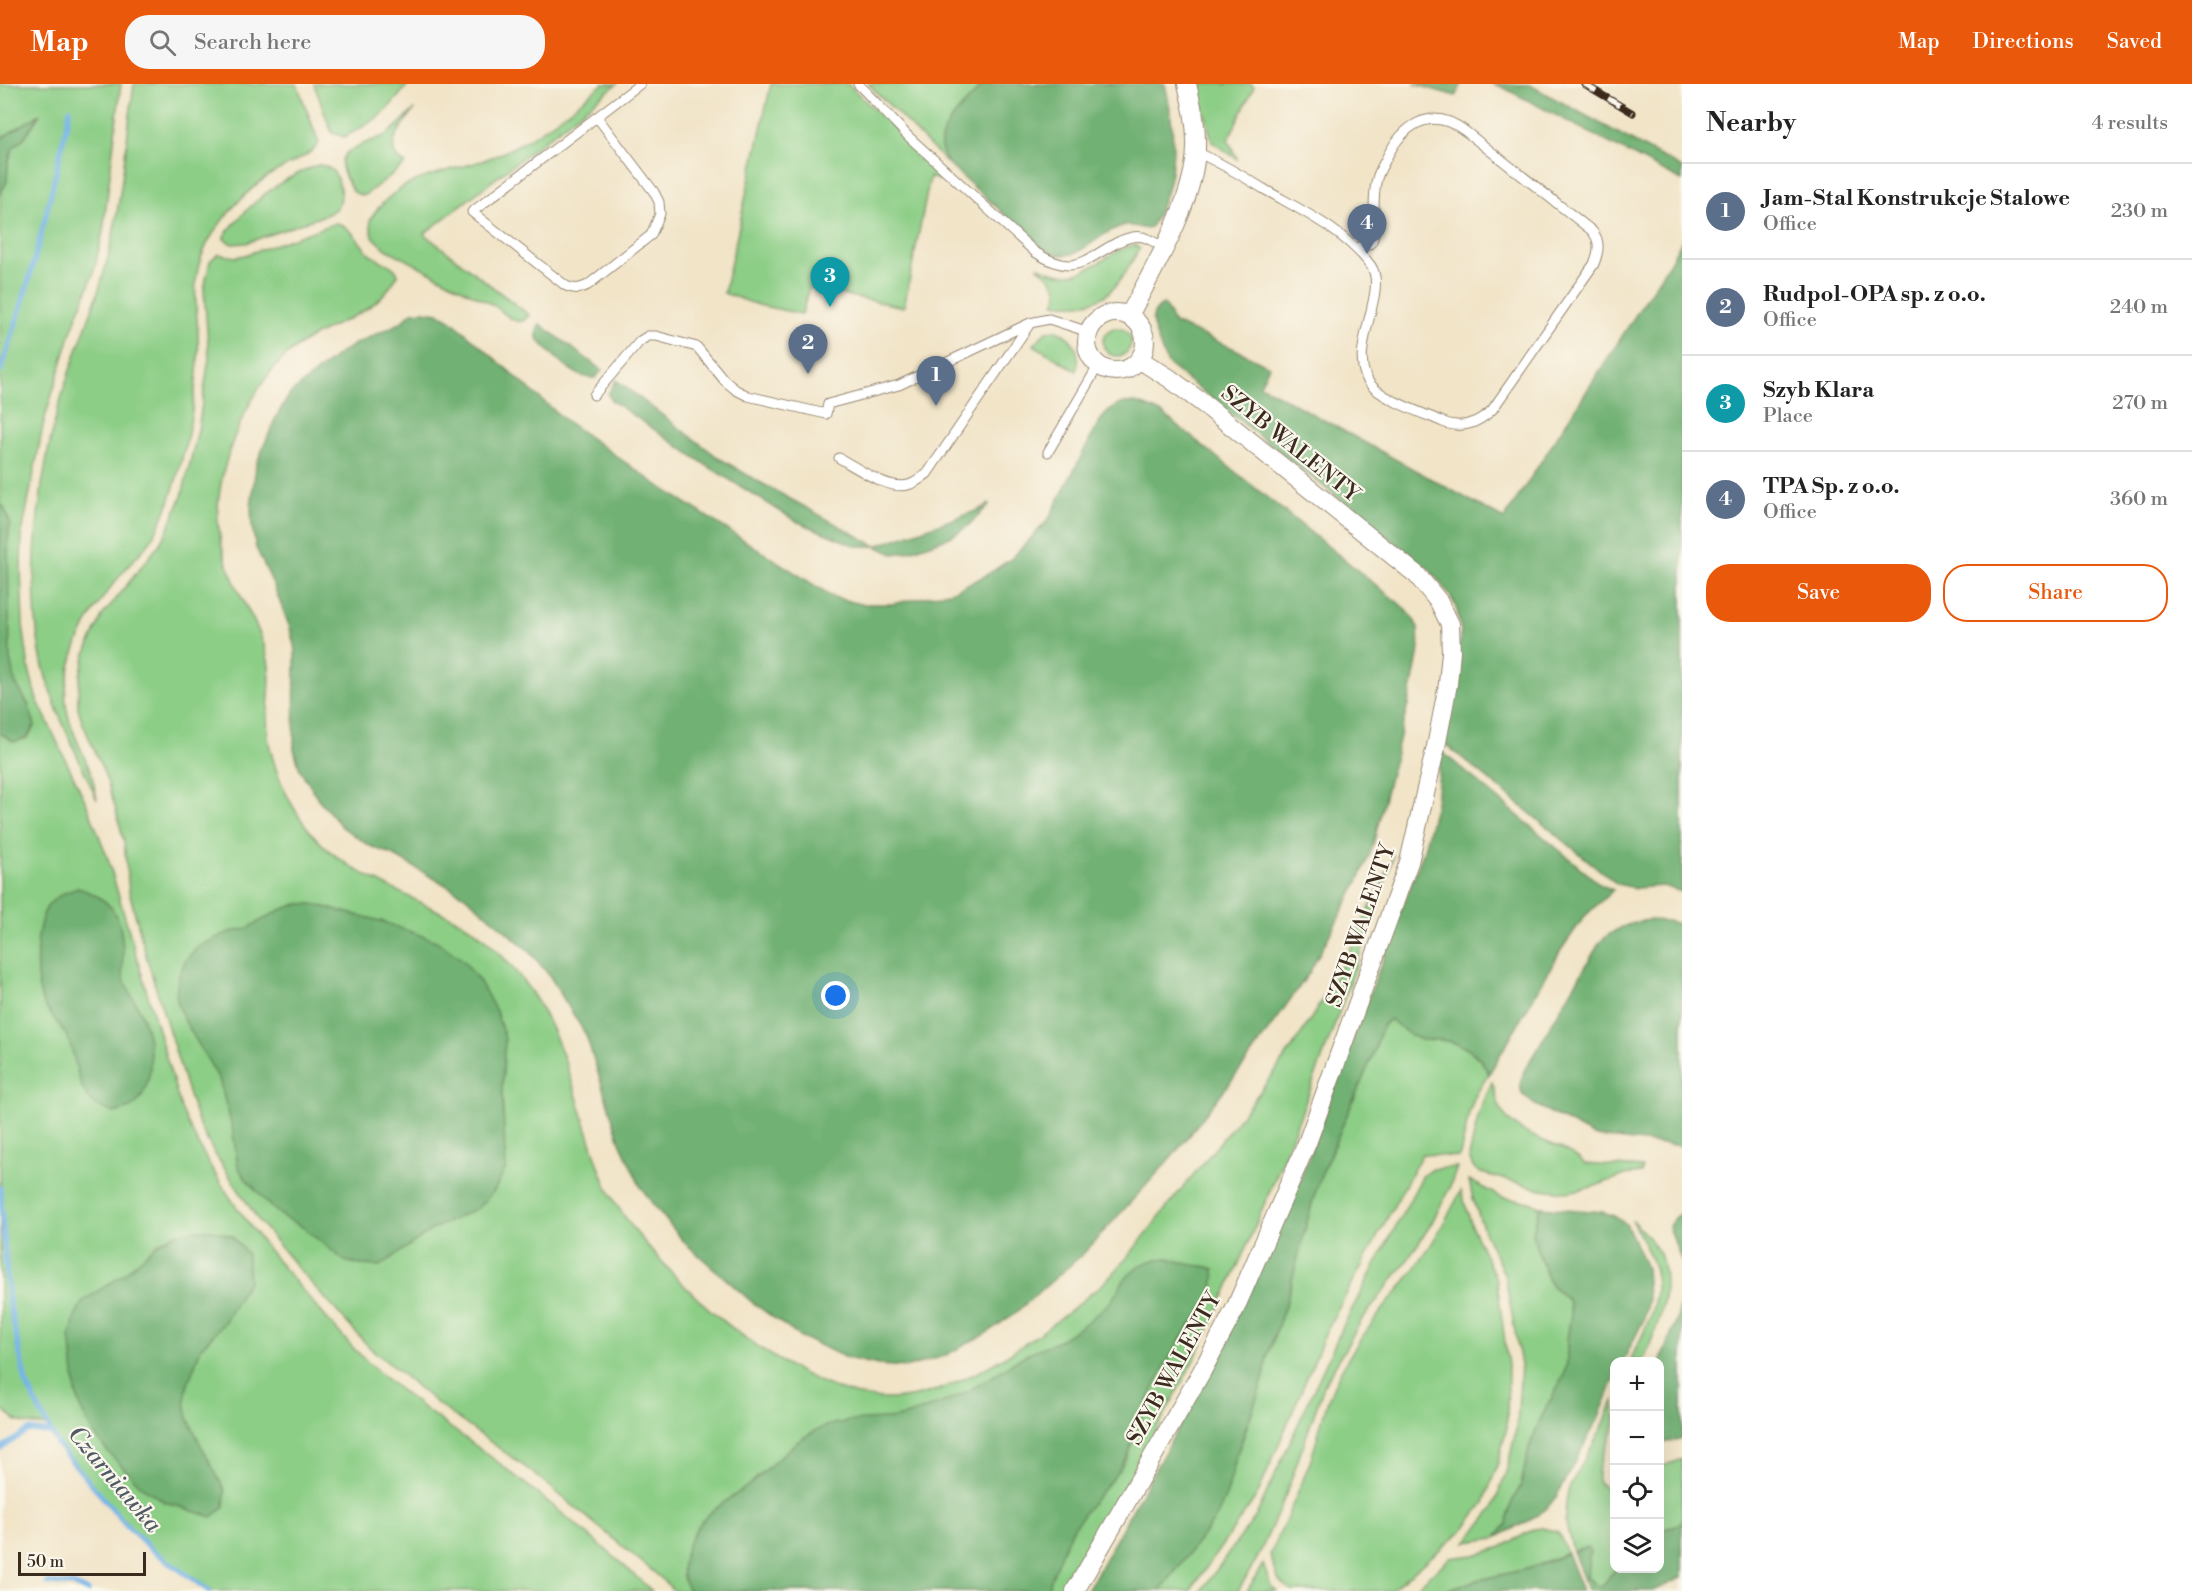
<!DOCTYPE html>
<html lang="en">
<head>
<meta charset="utf-8">
<style>
  :root { --surface:#fff; --page:#f6f6f6; --text:#222; --muted:#767676; --line:#e0e0e0; --accent:#ea580c }
  body { margin:0; font-family:"Libre Bodoni",serif; background:var(--page); color:var(--text) }
  .controls { position:absolute; right:18px; bottom:18px; display:grid; overflow:hidden; border-radius:12px; box-shadow:0 6px 24px #0002 }
  .controls button { width:54px; height:54px; display:grid; place-items:center; padding:0; border:0; border-bottom:2px solid var(--line); background:var(--surface); color:var(--text); font:30px sans-serif }
  .scale { position:absolute; left:18px; bottom:15px; width:128px; box-sizing:border-box; padding-left:6px; border:3px solid #3b2a1e; border-top:0; font-size:16px; line-height:21px; white-space:nowrap; color:#3b2a1e; -webkit-text-stroke:4px #fbf7ec; paint-order:stroke }
  .you { position:absolute; left:836px; top:912px; width:21px; height:21px; margin:-15px; border:4px solid #fff; border-radius:50%; background:#1a73e8; box-shadow:0 0 0 9px #1a73e833 }
  .badge { display:grid; place-items:center; width:39px; height:39px; border-radius:50%; background:var(--accent); color:#fff; font-size:20px; font-weight:700 }
  .pin { position:absolute; translate:-50% -50px; filter:drop-shadow(0 2px 3px #0008) }
  .pin::after { content:''; position:absolute; top:32px; width:21px; height:18px; background:inherit; clip-path:polygon(0 0,100% 0,50% 100%) }
  .list { margin:0; padding:0; list-style:none }
  h2 { display:flex; justify-content:space-between; align-items:center; height:78px; margin:0; padding:0 24px; font-size:26px }
  h2 small { font-size:20px; font-weight:400; color:var(--muted) }
  .list li { display:grid; grid-template-columns:39px 1fr auto; gap:18px; align-items:center; box-sizing:border-box; height:96px; padding:0 24px; border-top:2px solid var(--line) }
  .list b { display:block; font-size:22px; white-space:nowrap }
  .list p { margin:0; font-size:20px; white-space:nowrap; color:var(--muted) }
  .list em { font-size:20px; font-style:normal; color:var(--muted) }
  .actions { display:flex; gap:12px; padding:18px 24px }
  .actions a { flex:1; padding:14px 0; border:2px solid var(--accent); border-radius:24px; text-align:center; font-size:21px; color:var(--accent) }
  .actions .main { background:var(--accent); color:#fff }
  .icon { flex:none; width:33px; height:33px; fill:none; stroke:currentColor; stroke-width:2; stroke-linecap:round; stroke-linejoin:round }
  .map { position:relative; flex:none; width:1682px; height:1507px; overflow:hidden }
  header { display:flex; align-items:center; gap:36px; box-sizing:border-box; height:84px; padding:0 30px; background:var(--accent); color:#fff }
  header strong { font-size:28px }
  nav { display:flex; gap:33px; margin-inline-start:auto; font-size:21px }
  .search { width:420px; height:54px; background:var(--page); display:flex; align-items:center; gap:15px; box-sizing:border-box; padding:0 21px; border-radius:24px; color:var(--muted); font-size:22px }
  main { display:flex }
  aside { flex:1; background:var(--surface) }
  .map>svg:first-child { display:block }
  .green { fill:#8cce86; stroke:#647c52; stroke-width:1.5 }
  .forest { fill:#71b173; stroke:#566e48; stroke-width:1.5 }
  .lines { fill:none; stroke-linecap:round; stroke-linejoin:round }
  .stream { stroke:#75b4e8; stroke-width:5 }
  .lane-casing { stroke:#968772; stroke-width:11 }
  .street-casing { stroke:#968772; stroke-width:20 }
  .lane { stroke:#fff; stroke-width:9 }
  .street { stroke:#fff; stroke-width:18 }
  .rail-casing { stroke:#3b2a1e; stroke-width:7 }
  .rail { stroke:#fbf7ec; stroke-width:4.5; stroke-dasharray:14; stroke-linecap:butt }
  .labels { text-anchor:middle; stroke-width:4.5; stroke-linejoin:round; paint-order:stroke }
  .street-label { font-size:22px; fill:#3b2a1e; stroke:#fbf7ec }
  .water-label { font-size:24px; font-style:italic; fill:#4f5a65; stroke:#fbf7ec }
</style>
</head>
<body>
<header>
<strong>Map</strong>
<div class="search"><svg class="icon" aria-label="search" viewBox="0 0 24 24"><circle cx="10" cy="10" r="6"/><path d="M15 15l6 6"/></svg>Search here</div>
<nav><a>Map</a><a>Directions</a><a>Saved</a></nav>
</header>
<main>
<div class="map">
<svg width="1682" height="1507" viewBox="0 0 1682 1507">
  <rect width="100%" height="100%" fill="#fbf7ec"/>
  <filter id="ink" filterUnits="userSpaceOnUse"><feTurbulence type="fractalNoise" baseFrequency=".0167" numOctaves="2"/><feDisplacementMap in="SourceGraphic" scale="12" xChannelSelector="R" yChannelSelector="G"/><feConvolveMatrix kernelMatrix="1 2 1 2 8 2 1 2 1" color-interpolation-filters="sRGB"/></filter>
  <filter id="wash" filterUnits="userSpaceOnUse"><feTurbulence type="fractalNoise" baseFrequency=".008" numOctaves="4" result="noise"/><feDisplacementMap in="SourceGraphic" scale="24" xChannelSelector="R" yChannelSelector="G"/><feGaussianBlur stdDeviation="1.35" result="paint"/><feColorMatrix in="noise" values="0 0 0 0 0 0 0 0 0 0 0 0 0 0 0 0 0 1.4 0 .05"/><feComposite in="paint" operator="in"/></filter>
  <g filter="url(#wash)">
    <rect width="100%" height="100%" fill="#f1e4c7"/>
    <!-- green -->
    <path class="green" d="M 0,0 L 121,0 L 103,147 L 93,191 L 71,248 L 44,337 L 22,449 L 21,484 L 23,541 L 29,585 L 36,613 L 87,721 L 107,772 L 181,1024 C 211,1095 259,1157 310,1215 C 333,1242 355,1268 382,1291 C 416,1321 455,1346 491,1373 C 546,1415 601,1460 652,1507 L 209,1507 L 151,1465 L 127,1442 L 57,1360 L 48,1342 L 27,1340 L 15,1336 L 0,1323 L 0,111 L 7,97 L 8,79 L 13,64 L 24,54 L 39,32 L 0,55 Z
      M 134,0 L 297,0 L 319,59 C 312,72 283,82 270,91 C 247,106 225,130 211,153 C 183,199 202,230 198,277 C 195,314 189,353 178,389 C 172,411 164,436 151,456 C 143,467 133,476 124,487 C 95,521 72,557 66,603 C 62,632 81,663 91,689 C 94,698 95,707 97,716 C 77,668 49,619 40,568 C 26,487 40,382 64,304 C 76,266 92,230 103,192 C 121,130 125,64 134,0 Z
      M 314,0 L 408,0 C 387,29 375,38 344,53 L 332,49 Z
      M 603,0 L 617,0 L 424,150 L 529,231 C 519,247 505,229 495,222 L 386,165 L 372,152 L 370,136 C 395,95 433,91 475,79 C 492,74 510,66 525,57 C 553,41 578,19 603,0 Z
      M 771,0 L 848,0 L 942,91 L 938,96 L 930,93 L 904,223 L 809,204 L 802,230 L 758,221 L 724,209 Z
      M 868,0 L 983,0 C 970,17 938,41 941,63 C 942,70 946,76 949,81 Z
      M 1197,0 L 1251,0 L 1254,3 L 1228,56 L 1238,76 L 1212,57 Z
      M 415,25 C 402,41 379,67 406,80 L 365,111 C 355,111 352,107 348,98 C 344,91 338,79 344,72 C 353,60 378,57 390,48 C 399,41 407,32 415,25 Z
      M 318,81 C 323,81 328,83 332,86 C 338,92 344,112 339,120 C 337,124 332,128 328,130 L 246,159 L 232,160 L 224,155 L 224,152 C 251,118 277,96 318,81 Z
      M 336,139 C 352,142 359,160 371,171 C 380,178 395,180 398,191 C 373,233 344,233 307,256 C 256,286 223,364 218,422 C 216,451 227,484 240,510 C 250,531 262,549 267,572 C 274,599 265,625 268,652 C 269,663 273,675 276,685 C 307,772 356,786 432,824 C 442,829 453,833 463,839 C 485,852 505,874 521,894 C 566,950 578,1027 603,1093 C 617,1131 650,1165 677,1194 C 723,1244 821,1316 891,1315 C 955,1313 1034,1256 1082,1217 C 1090,1210 1100,1203 1108,1195 C 1134,1168 1156,1136 1180,1107 C 1231,1045 1283,983 1323,915 C 1350,869 1372,819 1394,771 C 1341,930 1282,1089 1211,1241 C 1167,1333 1113,1420 1061,1507 L 674,1507 L 661,1494 L 532,1388 L 439,1321 L 369,1263 L 302,1189 L 259,1137 L 215,1070 L 200,1043 L 190,1015 L 147,875 L 129,807 L 124,758 L 116,726 L 105,691 L 83,640 L 78,624 L 78,613 L 80,591 L 86,569 L 102,532 L 159,461 L 167,447 L 182,412 L 198,346 L 209,274 L 204,205 L 210,177 L 218,170 L 236,173 L 245,171 Z
      M 1134,161 L 1140,164 C 1115,205 1107,226 1054,219 C 1065,203 1048,193 1037,182 C 1067,197 1080,191 1108,173 C 1116,168 1124,163 1134,161 Z
      M1103 258a14 14 0 1 1 28 0a14 14 0 1 1-28 0Z
      M 1057,246 C 1073,254 1083,268 1076,287 L 1034,261 L 1046,247 Z
      M 1390,935 C 1400,942 1410,953 1422,956 C 1428,957 1434,955 1441,956 C 1462,959 1480,970 1489,990 C 1480,1002 1473,1015 1469,1029 C 1466,1044 1464,1058 1459,1073 L 1422,1070 L 1327,1246 L 1258,1410 L 1190,1507 L 1160,1507 L 1216,1434 L 1264,1293 L 1267,1273 L 1286,1219 L 1313,1115 L 1322,1089 L 1372,973 L 1383,941 Z
      M 1492,998 C 1497,1009 1496,1019 1503,1029 C 1522,1057 1562,1057 1585,1080 L 1643,1084 L 1641,1089 L 1625,1091 L 1593,1103 L 1566,1108 L 1540,1105 L 1481,1089 L 1473,1083 L 1469,1073 L 1479,1029 Z
      M 1457,1083 L 1450,1103 L 1431,1140 L 1407,1177 L 1361,1237 L 1325,1299 L 1285,1413 L 1258,1473 L 1238,1507 L 1201,1507 L 1256,1432 L 1342,1244 L 1423,1091 L 1433,1085 Z
      M 1469,1096 L 1500,1113 L 1530,1118 L 1540,1123 L 1532,1150 L 1546,1190 L 1551,1201 L 1569,1217 L 1571,1230 L 1567,1256 L 1567,1279 L 1563,1293 L 1540,1336 L 1529,1364 L 1521,1401 L 1511,1420 L 1507,1440 L 1495,1454 L 1466,1458 L 1493,1425 L 1508,1382 L 1517,1341 L 1521,1281 L 1505,1192 L 1484,1147 L 1473,1115 Z
      M 1461,1107 L 1473,1145 L 1497,1197 L 1508,1282 L 1507,1343 L 1498,1379 L 1484,1419 L 1461,1448 L 1390,1507 L 1292,1507 L 1278,1495 L 1270,1471 C 1284,1440 1298,1410 1310,1378 C 1319,1352 1323,1324 1335,1299 C 1354,1257 1386,1223 1414,1186 C 1432,1162 1447,1134 1461,1107 Z
      M 1632,1136 C 1640,1145 1650,1154 1656,1164 C 1677,1199 1657,1245 1643,1277 L 1630,1277 C 1643,1249 1663,1216 1654,1183 C 1649,1167 1639,1151 1632,1136 Z
      M 1614,1315 C 1614,1324 1616,1335 1614,1343 C 1608,1363 1596,1377 1598,1398 L 1606,1404 L 1614,1403 L 1616,1485 L 1602,1502 L 1595,1501 L 1587,1492 L 1588,1476 L 1580,1464 L 1573,1467 L 1565,1436 L 1566,1418 L 1568,1407 L 1572,1398 L 1602,1344 Z
      M 1682,1375 L 1682,1439 L 1660,1447 L 1660,1383 Z
      M 1542,1444 L 1558,1448 L 1567,1469 L 1532,1484 L 1466,1499 L 1444,1507 L 1412,1507 L 1450,1474 L 1474,1471 L 1502,1463 L 1534,1445 Z
      M 1263,1480 L 1271,1502 L 1277,1507 L 1247,1507 Z"/>
    <!-- forest -->
    <path class="forest" d="M 983,0 L 1165,0 C 1175,43 1178,87 1159,127 C 1156,132 1154,140 1150,143 C 1144,147 1134,141 1127,141 C 1119,141 1109,148 1102,152 C 1082,166 1069,179 1044,165 L 949,81 C 946,76 942,70 941,63 C 938,41 970,17 983,0 Z
      M 1414,0 L 1461,0 L 1456,12 Z
      M 1492,0 L 1530,1 L 1682,84 L 1682,97 L 1502,3 Z
      M 40,30 L 24,54 L 13,64 L 8,79 L 7,97 L 0,111 L 0,55 Z
      M 1682,156 L 1682,808 L 1663,802 L 1636,804 L 1617,800 L 1445,660 L 1461,547 L 1457,526 L 1451,513 L 1430,486 L 1170,282 C 1164,275 1162,268 1159,259 C 1153,243 1146,231 1164,220 L 1174,239 L 1237,266 L 1269,282 L 1260,301 L 1504,435 L 1668,181 Z
      M 424,227 L 438,229 L 452,237 L 565,336 L 659,402 L 833,513 L 861,520 L 892,520 L 953,507 L 985,492 L 1011,475 L 1048,436 L 1098,340 C 1119,310 1134,316 1163,330 L 1401,521 L 1413,534 L 1418,544 L 1419,566 L 1411,608 L 1372,765 L 1358,798 L 1309,889 L 1246,978 L 1172,1073 L 1084,1169 L 1014,1230 L 982,1252 L 944,1272 L 908,1283 L 878,1281 L 847,1274 L 799,1252 L 753,1219 L 685,1159 L 652,1119 L 640,1102 L 620,1058 L 586,951 L 549,891 L 529,867 L 465,812 L 393,771 L 370,762 L 342,743 L 319,716 L 300,686 L 294,665 L 295,566 L 290,544 L 273,500 L 256,464 L 252,443 L 251,423 L 256,381 L 276,333 L 290,310 L 336,272 L 355,260 L 400,239 L 412,228 Z
      M 540,240 L 602,286 L 595,294 C 588,294 582,293 576,289 C 568,285 540,261 537,253 C 535,249 538,244 540,240 Z
      M 616,296 L 719,374 L 754,395 L 876,462 L 976,427 L 990,420 L 967,443 L 950,453 L 907,468 L 893,470 L 876,462 L 856,462 L 796,437 L 706,381 L 611,316 L 608,310 Z
      M 0,421 L 4,423 L 10,439 L 8,460 L 10,575 L 15,598 L 28,620 L 35,641 L 27,654 L 14,658 L 0,649 Z
      M 1441,667 L 1601,801 L 1613,806 L 1584,833 L 1561,866 L 1489,990 C 1480,969 1463,959 1441,956 C 1435,955 1428,957 1422,956 C 1410,953 1400,943 1390,935 L 1383,941 L 1372,973 L 1322,1089 L 1313,1115 L 1286,1219 L 1267,1273 L 1264,1293 L 1237,1370 L 1227,1410 L 1216,1434 L 1160,1507 L 1087,1507 L 1210,1287 L 1297,1104 L 1423,769 L 1436,719 Z
      M 78,804 C 113,815 122,832 123,868 C 123,876 122,884 123,891 C 126,905 135,916 141,929 C 152,956 157,997 135,1021 C 130,1025 120,1027 114,1029 C 107,1026 98,1023 93,1019 C 74,1001 78,973 66,951 C 59,938 46,929 41,913 C 34,892 35,842 47,823 C 55,812 66,808 78,804 Z
      M 297,820 L 313,820 L 381,837 L 436,857 L 463,876 L 480,898 L 496,927 L 505,955 L 502,1005 L 506,1084 L 494,1107 L 478,1124 L 433,1145 L 380,1182 L 361,1181 L 345,1177 L 301,1142 L 285,1134 L 270,1122 L 245,1094 L 238,1083 L 232,1043 L 219,995 L 183,934 L 178,920 L 176,909 L 179,891 L 187,874 L 199,862 L 229,848 L 246,845 L 280,826 Z
      M 1649,836 L 1668,837 L 1682,841 L 1682,1062 L 1596,1053 L 1534,1020 L 1522,1010 L 1520,1000 L 1524,987 L 1600,858 C 1615,844 1629,839 1649,836 Z
      M 1540,1123 L 1603,1128 L 1614,1132 L 1626,1140 L 1632,1152 L 1646,1184 L 1648,1214 L 1644,1235 L 1623,1277 L 1614,1278 L 1614,1296 L 1599,1333 L 1556,1413 L 1546,1425 L 1532,1435 L 1495,1454 L 1507,1440 L 1511,1420 L 1521,1401 L 1529,1364 L 1540,1336 L 1563,1293 L 1567,1279 L 1567,1256 L 1571,1230 L 1569,1217 L 1551,1201 L 1546,1190 L 1532,1150 Z
      M 1682,1128 L 1682,1179 L 1669,1142 L 1674,1134 Z
      M 194,1146 L 212,1146 L 232,1152 L 247,1170 L 249,1196 L 224,1239 L 201,1264 L 187,1303 L 185,1318 L 188,1334 L 201,1361 L 225,1407 L 224,1424 L 212,1433 L 165,1418 L 143,1404 L 107,1367 L 92,1347 L 82,1328 L 76,1309 L 70,1252 L 75,1232 L 83,1217 L 124,1190 L 157,1160 L 174,1150 Z
      M 1168,1174 C 1175,1176 1181,1178 1188,1180 C 1197,1183 1203,1180 1214,1185 C 1217,1211 1205,1223 1190,1242 C 1174,1263 1154,1301 1144,1327 C 1136,1346 1131,1368 1119,1386 C 1103,1408 1082,1427 1069,1452 C 1060,1469 1054,1489 1047,1507 L 690,1507 C 673,1489 688,1454 702,1437 C 711,1425 736,1411 749,1401 C 773,1381 794,1354 824,1343 C 848,1334 871,1337 896,1334 C 910,1332 926,1325 939,1320 C 969,1309 996,1290 1022,1273 C 1035,1265 1050,1261 1063,1254 C 1080,1244 1096,1231 1110,1218 C 1115,1213 1116,1208 1120,1202 C 1131,1184 1146,1175 1168,1174 Z
      M 1682,1215 L 1682,1354 L 1660,1360 L 1660,1278 L 1677,1235 Z
      M 1682,1439 L 1682,1493 L 1654,1507 L 1588,1507 L 1573,1467 L 1588,1463 L 1590,1468 L 1587,1492 L 1595,1501 L 1602,1502 L 1616,1485 L 1660,1484 L 1660,1447 Z
      M 1567,1469 L 1582,1507 L 1444,1507 C 1484,1490 1527,1491 1567,1469 Z"/>
    <g class="lines">
      <!-- stream -->
      <path class="stream" d="M 0,288 C 30,203 51,113 70,25
        M 0,1104 L 9,1218 L 26,1299 L 57,1360 L 127,1442 L 151,1465 L 209,1507
        M 0,1365 L 29,1346 L 52,1349
        M 47,1499 L 74,1501 L 88,1507"/>
    </g>
  </g>
  <g filter="url(#ink)">
    <g class="lines">
      <defs>
        <path id="lane" d="M 858,0 L 909,53 L 1035,168 C 1076,194 1083,176 1120,157 C 1127,154 1135,151 1143,153 C 1150,155 1157,160 1164,163
          M 597,33 L 654,108 L 659,118 L 660,130 L 651,151 L 588,201 C 580,205 575,206 566,202 L 472,128 L 640,0
          M 1196,68 C 1220,78 1242,92 1264,105 C 1300,126 1346,147 1371,182 C 1390,209 1341,274 1374,304 C 1390,318 1422,329 1443,338 C 1462,346 1478,339 1492,326 L 1594,180 C 1599,167 1601,156 1591,146 L 1465,47 C 1429,20 1401,43 1385,77 C 1381,84 1377,91 1376,99 C 1372,117 1376,136 1373,154 C 1372,159 1371,159 1368,161 L 1355,164
          M 594,311 L 640,257 L 648,252 L 656,252 L 697,263 L 725,297 L 736,306 L 748,312 L 826,330 L 828,320 L 899,301 L 1030,239 L 1049,235 L 1089,248
          M 1048,368 L 1098,282
          M 839,374 C 856,383 891,409 911,400 C 917,398 922,393 927,390 L 1029,241"/>
        <path id="street" d="M1087 258a29 29 0 1 1 58 0a29 29 0 1 1-58 0Z
          M 1129,232 C 1153,185 1195,117 1196,64 C 1197,42 1192,21 1187,0
          M 1075,1507 L 1201,1289 L 1235,1225 L 1307,1059 L 1409,778 L 1437,658 L 1448,600 L 1451,568 L 1450,540 L 1439,518 L 1417,491 L 1209,324 L 1169,294 L 1140,276"/>
      </defs>
      <!-- lane casing -->
      <use href="#lane" class="lane-casing"/>
      <!-- street casing -->
      <use href="#street" class="street-casing"/>
      <!-- lane -->
      <use href="#lane" class="lane"/>
      <!-- street -->
      <use href="#street" class="street"/>
      <defs>
        <path id="rail" d="M 1584,0 L 1633,29"/>
      </defs>
      <!-- rail casing -->
      <use href="#rail" class="rail-casing"/>
      <!-- rail -->
      <use href="#rail" class="rail"/>
    </g>
  </g>
  <g class="labels">
    <!-- street labels -->
    <g class="street-label">
      <text transform="translate(1291 359) rotate(39)" y="8">SZYB WALENTY</text>
      <text transform="translate(1360 841) rotate(-71)" y="8">SZYB WALENTY</text>
      <text transform="translate(1173 1284) rotate(-61)" y="8">SZYB WALENTY</text>
    </g>
    <!-- water labels -->
    <g class="water-label">
      <text transform="translate(115 1395) rotate(50)" y="8">Czarniawka</text>
    </g>
  </g>
</svg>
<div class="controls">
<button>+</button>
<button>−</button>
<button><svg class="icon" aria-label="locate" viewBox="0 0 24 24"><circle cx="12" cy="12" r="6"/><path d="M12 2v4M12 18v4M2 12h4M18 12h4"/></svg></button>
<button><svg class="icon" aria-label="layers" viewBox="0 0 24 24"><path d="M12 4l9 5-9 5-9-5zM3 14l9 5 9-5"/></svg></button>
</div>
<div class="scale">50 m</div>
<div class="you"></div>
<div class="pin badge" style="left:936px;top:322px;background:#5c6f8a">1</div>
<div class="pin badge" style="left:808px;top:290px;background:#5c6f8a">2</div>
<div class="pin badge" style="left:830px;top:223px;background:#0f9aa8">3</div>
<div class="pin badge" style="left:1367px;top:170px;background:#5c6f8a">4</div>
</div>
<aside>
<h2>Nearby<small>4 results</small></h2>
<ul class="list">
<li><span class="badge" style="background:#5c6f8a">1</span><div><b>Jam-Stal Konstrukcje Stalowe</b><p>Office</p></div><em>230 m</em></li>
<li><span class="badge" style="background:#5c6f8a">2</span><div><b>Rudpol-OPA sp. z o.o.</b><p>Office</p></div><em>240 m</em></li>
<li><span class="badge" style="background:#0f9aa8">3</span><div><b>Szyb Klara</b><p>Place</p></div><em>270 m</em></li>
<li><span class="badge" style="background:#5c6f8a">4</span><div><b>TPA Sp. z o.o.</b><p>Office</p></div><em>360 m</em></li>
</ul>
<div class="actions"><a class="main">Save</a><a>Share</a></div>
</aside>
</main>
</body>
</html>
